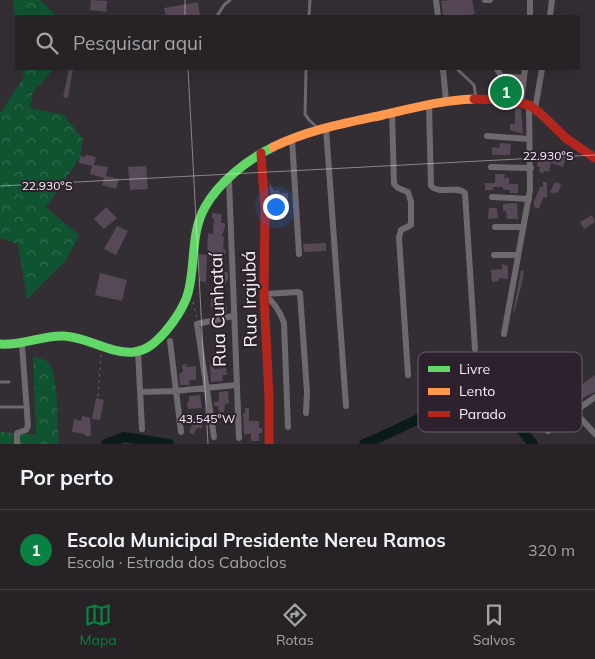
<!DOCTYPE html>
<html lang="pt">
<head>
<meta charset="utf-8">
<style>
  :root { --surface:#262226; --page:#322f32; --text:#f1f3f6; --muted:#a4a4a7; --line:#423f43; --accent:#0b8043 }
  body { margin:0; font-family:Mulish,sans-serif; background:var(--page); color:var(--text) }
  .you { position:absolute; left:275px; top:206px; width:18px; height:18px; margin:-12px; border:4px solid #fff; border-radius:50%; background:#1a73e8; box-shadow:0 0 0 8px #1a73e833 }
  .badge { display:grid; place-items:center; width:32px; height:32px; border-radius:50%; background:var(--accent); color:#fff; font-size:16px; font-weight:700 }
  .pin { position:absolute; translate:-50% -50%; border:2px solid #fff; box-shadow:0 1px 5px #0006 }
  .list { margin:0; padding:0; list-style:none }
  h2 { display:flex; justify-content:space-between; align-items:center; height:65px; margin:0; padding:0 20px; font-size:21px }
  h2 small { font-size:16px; font-weight:400; color:var(--muted) }
  .list li { display:grid; grid-template-columns:32px 1fr auto; gap:15px; align-items:center; box-sizing:border-box; height:80px; padding:0 20px; border-top:1px solid var(--line) }
  .list b { display:block; font-size:19px; white-space:nowrap }
  .list p { margin:0; font-size:16px; white-space:nowrap; color:var(--muted) }
  .list em { font-size:16px; font-style:normal; color:var(--muted) }
  .icon { flex:none; width:28px; height:28px; fill:none; stroke:currentColor; stroke-width:2; stroke-linecap:round; stroke-linejoin:round }
  .map { position:relative; flex:none; width:595px; height:444px; overflow:hidden }
  .search { position:absolute; background:var(--surface); box-shadow:0 5px 20px #0002; left:15px; right:15px; top:15px; height:55px; display:flex; align-items:center; gap:12px; box-sizing:border-box; padding:0 18px; border-radius:0px; color:var(--muted); font-size:19px }
  .sheet { height:145px; background:var(--surface) }
  nav { display:flex; justify-content:space-around; align-items:center; box-sizing:border-box; height:70px; border-top:1px solid var(--line); background:var(--surface); font-size:14px; color:var(--muted) }
  nav a { display:grid; justify-items:center; gap:2px }
  nav .on { color:var(--accent) }
  .map>svg:first-child { display:block }
  .forest { fill:url(#forest-crowns) }
  .lines { fill:none; stroke-linecap:round; stroke-linejoin:round }
  .river { stroke:#0a1b1c; stroke-width:10 }
  .building { fill:#574857 }
  .path { stroke:#696469; stroke-width:1; stroke-dasharray:2.5 4; stroke-linecap:butt }
  .lane { stroke:#6e696e; stroke-width:3 }
  .street { stroke:#6e696e; stroke-width:6 }
  .fast { stroke:#63d668; stroke-width:9 }
  .slow { stroke:#ff974d; stroke-width:9 }
  .jam { stroke:#b3261e; stroke-width:9 }
  .ticks { fill:none; stroke:#f9f1f9; stroke-width:1; stroke-opacity:0.45 }
  .labels { text-anchor:middle; stroke-width:4; stroke-linejoin:round; paint-order:stroke }
  .street-label { font-size:18px; fill:#f9f1f9; stroke:#2c212c }
  .key { fill:#2c212c; stroke:#6a5f6a; stroke-width:1 }
  .key-label { font-size:14px; fill:#f9f1f9 }
  .ticks-label { font-size:12px; text-anchor:middle; fill:#f9f1f9; stroke:#2c212c; stroke-width:4; stroke-linejoin:round; paint-order:stroke }
</style>
</head>
<body>
<div class="map">
<svg width="595" height="444" viewBox="0 0 595 444">
  <defs>
    <pattern id="forest-crowns" width="20" height="18" patternUnits="userSpaceOnUse" patternTransform="scale(1.25)"><rect width="20" height="18" fill="#0f5331"/><path d="M2 6a3 3 0 1 1 6 0M12 15a3 3 0 1 1 6 0" fill="none" stroke="#336c50"/></pattern>
  </defs>
  <rect width="100%" height="100%" fill="#332e33"/>
  <!-- forest -->
  <path class="forest" d="M 13,0 L 40,0 L 57,16 L 16,16 L 16,25 Z
    M 23,69 L 54,69 L 33,92 L 30,108 L 64,115 L 83,139 L 80,157 L 46,207 L 79,235 L 67,259 L 27,299 L 18,244 L 0,238 L 0,113 L 24,77 Z
    M 33,357 C 38,358 45,359 48,362 C 59,372 57,427 59,444 L 0,444 L 0,432 L 36,435 Z"/>
  <g class="lines">
    <!-- river -->
    <path class="river" d="M 106,444 L 124,437 L 169,444
      M 364,444 C 403,429 448,400 488,395 L 497,401 L 533,444"/>
  </g>
  <!-- building -->
  <path class="building" d="M 91,0 L 107,1 L 106,12 L 90,10 Z
    M 450,0 L 472,0 L 475,14 L 461,16 L 443,16 L 441,1 Z
    M 198,2 L 200,16 L 166,16 L 164,8 Z
    M 69,69 L 73,69 L 68,98 L 63,97 Z
    M 515,108 L 521,109 L 523,134 L 510,130 L 510,124 L 515,124 Z
    M 500,143 L 511,144 L 510,155 L 492,155 L 492,147 L 499,148 Z
    M 559,154 L 566,157 L 563,167 L 551,163 L 549,172 L 544,171 L 544,173 L 539,172 L 540,167 L 537,166 L 538,155 L 557,160 Z
    M 86,155 L 96,157 L 94,165 L 108,167 L 106,176 L 119,179 L 116,189 L 102,185 L 104,178 L 90,174 L 92,166 L 79,163 L 80,156 L 85,157 Z
    M 146,166 L 148,189 L 130,190 L 128,167 Z
    M 495,174 L 505,174 L 504,178 L 509,178 L 509,184 L 518,184 L 518,193 L 510,193 L 510,190 L 503,190 L 503,187 L 493,187 L 493,190 L 485,190 L 485,183 L 495,183 Z
    M 269,181 L 274,191 L 279,190 L 280,193 L 288,193 L 288,200 L 271,199 Z
    M 543,182 L 547,182 L 547,198 L 544,197 L 542,200 L 539,209 L 534,207 L 535,204 L 533,204 L 540,187 L 543,187 Z
    M 555,182 L 561,184 L 558,193 L 555,192 L 554,194 L 550,192 Z
    M 511,203 L 517,203 L 518,219 L 507,219 L 506,211 L 503,211 L 503,204 Z
    M 106,207 L 117,218 L 104,229 L 94,219 Z
    M 489,208 L 497,208 L 498,218 L 488,219 Z
    M 212,213 L 222,214 L 221,223 L 225,223 L 225,226 L 222,236 L 224,237 L 223,249 L 226,250 L 225,255 L 224,254 L 224,259 L 216,260 L 216,255 L 207,255 L 206,282 L 199,281 L 200,276 L 198,264 L 199,254 L 207,255 L 208,233 L 213,234 L 214,219 L 212,218 Z
    M 592,215 L 595,222 L 584,229 L 580,222 Z
    M 117,226 L 128,231 L 116,255 L 104,249 Z
    M 326,243 L 326,251 L 304,252 L 303,244 Z
    M 502,264 L 508,266 L 508,279 L 499,278 L 499,281 L 492,282 L 491,270 L 502,269 Z
    M 521,270 L 524,271 L 522,283 L 514,313 L 513,313 Z
    M 219,272 L 228,272 L 228,279 L 225,284 L 223,284 L 222,302 L 226,302 L 227,311 L 221,312 L 221,310 L 218,310 L 218,307 L 211,307 L 211,299 L 218,299 L 217,286 L 219,286 Z
    M 100,273 L 127,280 L 122,301 L 95,295 Z
    M 187,364 L 187,367 L 196,366 L 196,380 L 189,380 L 190,385 L 180,385 L 179,374 L 183,371 L 182,365 Z
    M 210,365 L 214,365 L 214,369 L 226,368 L 227,375 L 222,375 L 223,381 L 211,382 Z
    M 595,375 L 595,392 L 583,398 L 560,416 L 556,412 L 551,416 L 543,404 L 576,380 L 580,386 Z
    M 228,391 L 229,403 L 225,404 L 224,412 L 219,413 L 218,406 L 214,406 L 214,402 L 219,401 L 219,392 Z
    M 200,395 L 202,408 L 188,409 L 187,403 L 189,401 L 189,396 Z
    M 96,398 L 104,400 L 100,420 L 92,419 Z
    M 245,408 L 249,408 L 249,421 L 259,421 L 259,428 L 262,428 L 262,433 L 259,433 L 259,441 L 251,441 L 251,434 L 244,434 L 243,413 L 245,413 Z
    M 82,416 L 90,418 L 91,436 L 85,436 L 85,434 L 72,432 L 74,419 L 81,421 Z
    M 201,418 L 202,428 L 197,428 L 193,435 L 189,432 L 192,425 L 192,419 Z"/>
  <g class="lines">
    <!-- path -->
    <path class="path" d="M 193,302 L 197,318
      M 98,396 L 101,354"/>
    <!-- lane -->
    <path class="lane" d="M 217,16 L 224,5 L 230,0
      M 309,16 L 310,0
      M 306,69 L 305,114 L 309,120 L 318,128
      M 457,69 L 474,85 L 476,98
      M 0,382 L 9,382
      M 0,407 L 26,407"/>
    <!-- street -->
    <path class="street" d="M 436,0 L 438,16
      M 485,0 L 490,0
      M 530,16 L 530,0
      M 550,16 L 552,0
      M 443,69 L 446,101
      M 497,69 L 501,76 L 524,78
      M 521,103 L 525,69
      M 429,105 L 431,186 C 440,195 456,185 465,193 L 475,349
      M 535,109 L 542,69
      M 392,112 L 394,184 L 398,188 L 408,192 L 411,202 L 411,225 L 401,230 L 399,237 L 408,375
      M 326,128 L 346,406
      M 487,136 L 529,139
      M 292,139 L 299,254
      M 491,167 L 531,168
      M 229,180 L 239,438
      M 492,197 L 529,199
      M 495,227 L 523,227
      M 494,255 L 518,255
      M 264,294 L 298,292 L 300,293 L 307,392 L 306,413
      M 264,294 C 274,302 280,311 284,323 L 288,427
      M 504,334 L 530,190 L 529,105
      M 170,341 L 181,432
      M 138,351 L 142,429
      M 140,392 L 175,391 L 236,385
      M 575,412 L 595,434
      M 548,431 L 595,397
      M 214,437 L 197,324 L 233,316
      M 17,444 L 17,433 L 26,430 L 28,426 L 22,345"/>
    <!-- fast -->
    <path class="fast" d="M 0,344 C 22,346 42,335 64,336 C 88,337 109,354 134,352 C 148,350 156,342 165,332 C 175,320 184,308 188,293 C 196,264 190,234 205,207 C 219,182 247,160 273,147"/>
    <!-- slow -->
    <path class="slow" d="M 273,147 C 307,130 346,123 383,115 C 413,108 443,100 474,99"/>
    <!-- jam -->
    <path class="jam" d="M 474,99 L 505,100 L 529,105 L 540,113 L 567,139 L 595,158
      M 261,153 L 265,210 L 264,294 L 269,397 L 269,444"/>
  </g>
  <!-- ticks -->
  <path class="ticks" d="M 185,0 L 185,16M 188,69 L 208,444M 0,186 L 595,155"/>
  <g class="labels">
    <!-- street labels -->
    <g class="street-label">
      <text transform="translate(250 299) rotate(-91)" y="6">Rua Irajubá</text>
      <text transform="translate(218 310) rotate(-92)" y="6">Rua Cunhataí</text>
    </g>
  </g>
  <!-- legend -->
  <rect x="418" y="352" width="164" height="80" rx="8" class="key"/>
  <rect x="428" y="366" width="22" height="6" fill="#63d668"/>
  <rect x="428" y="388" width="22" height="7" fill="#ff974d"/>
  <rect x="428" y="411" width="22" height="6" fill="#b3261e"/>
  <g class="key-label">
    <text x="459" y="374">Livre</text>
    <text x="459" y="396">Lento</text>
    <text x="459" y="419">Parado</text>
  </g>
  <g class="ticks-label">
    <text x="548" y="160">22.930°S</text>
    <text x="47" y="190">22.930°S</text>
    <text x="207" y="423">43.545°W</text>
  </g>
</svg>
<div class="you"></div>
<div class="pin badge" style="left:506px;top:92px">1</div>
<div class="search"><svg class="icon" aria-label="search" viewBox="0 0 24 24"><circle cx="10" cy="10" r="6"/><path d="M15 15l6 6"/></svg>Pesquisar aqui</div>
</div>
<section class="sheet">
<h2>Por perto<small></small></h2>
<ul class="list">
<li><span class="badge">1</span><div><b>Escola Municipal Presidente Nereu Ramos</b><p>Escola · Estrada dos Caboclos</p></div><em>320 m</em></li>
</ul>
</section>
<nav>
<a class="on"><svg class="icon" aria-label="map" viewBox="0 0 24 24"><path d="M3 6l6-2 6 2 6-2v14l-6 2-6-2-6 2zM9 4v14M15 6v14"/></svg>Mapa</a>
<a><svg class="icon" aria-label="directions" viewBox="0 0 24 24"><path d="M12 3l9 9-9 9-9-9zM9 14v-3h6M13 9l2 2-2 2"/></svg>Rotas</a>
<a><svg class="icon" aria-label="saved" viewBox="0 0 24 24"><path d="M7 4h10v16l-5-4-5 4z"/></svg>Salvos</a>
</nav>
</body>
</html>
